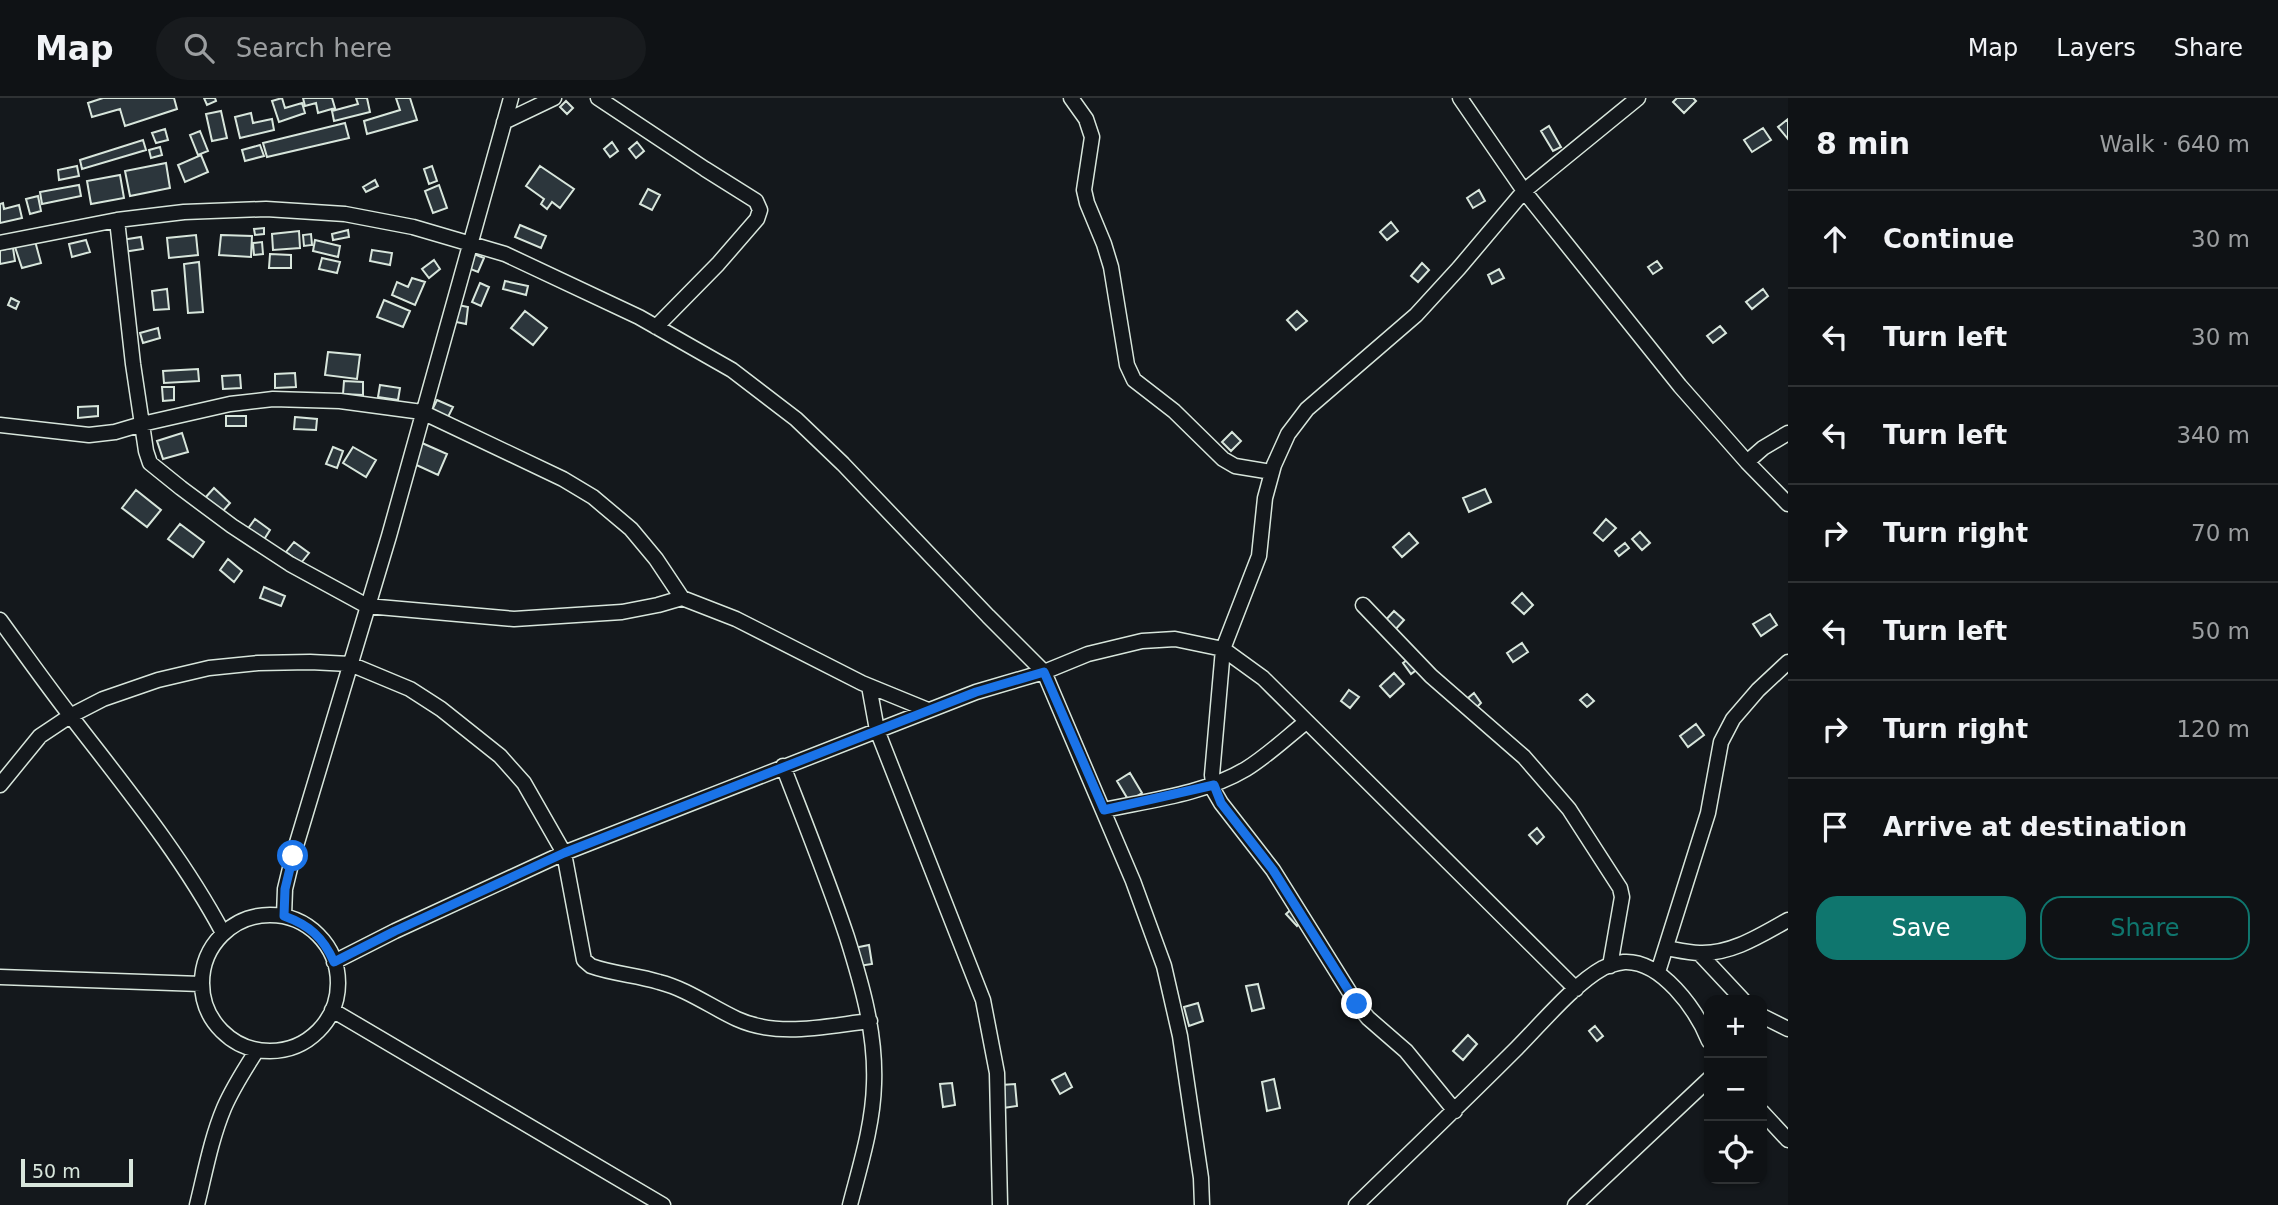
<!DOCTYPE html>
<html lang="en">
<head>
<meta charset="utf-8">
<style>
  :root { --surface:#0f1215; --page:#181b1e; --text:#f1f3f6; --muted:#9b9ea0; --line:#2f3234; --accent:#0f766e }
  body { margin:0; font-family:"DejaVu Sans",sans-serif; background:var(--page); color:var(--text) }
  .controls { position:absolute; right:21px; bottom:21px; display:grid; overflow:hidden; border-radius:14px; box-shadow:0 2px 5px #0004 }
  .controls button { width:63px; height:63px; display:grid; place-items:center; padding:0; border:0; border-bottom:2px solid var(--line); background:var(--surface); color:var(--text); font:35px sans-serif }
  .scale { position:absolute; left:21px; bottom:18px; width:112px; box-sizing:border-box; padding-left:7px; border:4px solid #d8e6dc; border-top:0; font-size:19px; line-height:24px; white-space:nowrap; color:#d8e6dc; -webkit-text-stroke:5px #14181c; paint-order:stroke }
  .stop { position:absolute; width:21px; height:21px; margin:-16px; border:5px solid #1a73e8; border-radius:50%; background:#fff }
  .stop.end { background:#1a73e8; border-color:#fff; box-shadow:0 2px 7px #0008 }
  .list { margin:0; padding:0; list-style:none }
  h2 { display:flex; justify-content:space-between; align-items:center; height:91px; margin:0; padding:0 28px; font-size:30px }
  h2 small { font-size:23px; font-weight:400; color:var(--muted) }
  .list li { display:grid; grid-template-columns:46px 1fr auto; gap:21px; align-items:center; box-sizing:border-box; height:98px; padding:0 28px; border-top:2px solid var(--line) }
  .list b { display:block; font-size:26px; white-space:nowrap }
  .list em { font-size:23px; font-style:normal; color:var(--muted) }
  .actions { display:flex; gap:14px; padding:21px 28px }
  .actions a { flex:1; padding:16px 0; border:2px solid var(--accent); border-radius:21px; text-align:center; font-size:24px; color:var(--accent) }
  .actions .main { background:var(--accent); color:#fff }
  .icon { flex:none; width:38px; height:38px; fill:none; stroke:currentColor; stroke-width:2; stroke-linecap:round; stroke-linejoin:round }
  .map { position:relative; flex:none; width:1788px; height:1107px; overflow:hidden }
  header { display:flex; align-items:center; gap:42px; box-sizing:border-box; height:98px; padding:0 35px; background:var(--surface); border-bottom:2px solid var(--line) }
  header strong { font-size:33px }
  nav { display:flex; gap:38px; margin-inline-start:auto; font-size:24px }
  .search { width:490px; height:63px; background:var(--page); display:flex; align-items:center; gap:18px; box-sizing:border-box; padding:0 24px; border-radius:38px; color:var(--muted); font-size:26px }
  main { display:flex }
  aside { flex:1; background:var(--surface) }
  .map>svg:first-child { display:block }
  .building { fill:#2c363c; stroke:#d8e6dc; stroke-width:2 }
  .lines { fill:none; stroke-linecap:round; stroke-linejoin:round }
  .street-casing { stroke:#d8e6dc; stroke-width:17 }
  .street { stroke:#14181c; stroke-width:14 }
  .route { stroke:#1a73e8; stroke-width:9 }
</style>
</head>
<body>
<header>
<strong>Map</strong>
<div class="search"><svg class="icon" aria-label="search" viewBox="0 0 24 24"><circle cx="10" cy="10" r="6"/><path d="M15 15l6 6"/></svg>Search here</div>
<nav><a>Map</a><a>Layers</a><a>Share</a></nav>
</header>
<main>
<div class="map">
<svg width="1788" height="1107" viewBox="0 0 1788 1107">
  <rect width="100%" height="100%" fill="#14181c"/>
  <!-- building -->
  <path class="building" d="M 103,0 L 174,0 L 177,11 L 125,28 L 120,11 L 92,19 L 88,5 Z
    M 204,0 L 215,0 L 216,3 L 207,7 Z
    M 282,0 L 285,10 L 302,5 L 305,15 L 279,24 L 272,3 Z
    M 303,0 L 332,0 L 335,10 L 318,15 L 316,5 L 305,8 Z
    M 356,0 L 367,0 L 370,14 L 334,23 L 332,13 L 358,6 Z
    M 396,0 L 410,0 L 417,22 L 367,36 L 364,23 L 400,12 Z
    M 1677,0 L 1693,0 L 1696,3 L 1684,15 L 1673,4 Z
    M 566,3 L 573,10 L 567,16 L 560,9 Z
    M 221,13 L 227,40 L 212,43 L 206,16 Z
    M 251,15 L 253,25 L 272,21 L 274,32 L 240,40 L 235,19 Z
    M 1788,21 L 1788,41 L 1778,29 Z
    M 345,25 L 349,40 L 267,59 L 263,45 Z
    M 1549,28 L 1561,49 L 1553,53 L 1541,33 Z
    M 1763,30 L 1771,42 L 1752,54 L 1744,42 Z
    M 165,31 L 168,42 L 156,45 L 152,35 Z
    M 200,33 L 208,53 L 198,57 L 190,37 Z
    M 143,42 L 146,52 L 82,71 L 80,62 Z
    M 612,44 L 618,53 L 610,59 L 604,51 Z
    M 637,44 L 644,53 L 636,60 L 629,51 Z
    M 260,47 L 264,58 L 245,63 L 242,52 Z
    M 160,49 L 162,57 L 151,60 L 149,52 Z
    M 201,57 L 208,74 L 185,84 L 178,67 Z
    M 166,65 L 170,90 L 130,98 L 125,73 Z
    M 77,68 L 79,78 L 59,82 L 58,72 Z
    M 432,68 L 437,83 L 429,86 L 424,71 Z
    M 540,68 L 574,91 L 560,110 L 552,104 L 547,111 L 541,106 L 544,101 L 526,88 Z
    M 120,77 L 124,100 L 91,106 L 87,83 Z
    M 375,82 L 378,88 L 366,94 L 363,89 Z
    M 79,87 L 81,98 L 42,106 L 40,94 Z
    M 439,87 L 447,110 L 433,115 L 425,93 Z
    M 648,91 L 660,97 L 652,112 L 640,106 Z
    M 1479,92 L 1485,103 L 1473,110 L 1467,100 Z
    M 38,98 L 41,113 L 30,116 L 26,101 Z
    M 3,105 L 4,111 L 19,107 L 22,120 L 0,125 L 0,106 Z
    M 1391,124 L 1398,133 L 1387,142 L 1380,134 Z
    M 520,127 L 546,138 L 541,150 L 515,139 Z
    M 264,130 L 264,136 L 255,137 L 254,131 Z
    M 348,132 L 349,139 L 333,142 L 332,136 Z
    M 299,133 L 300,150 L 273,152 L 272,136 Z
    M 311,136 L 312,147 L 304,148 L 303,137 Z
    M 196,137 L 198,157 L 169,160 L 167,140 Z
    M 221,137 L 252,138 L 251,159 L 219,157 Z
    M 141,139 L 143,151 L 123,154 L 121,142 Z
    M 86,142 L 90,154 L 72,159 L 69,146 Z
    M 315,142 L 340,148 L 338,159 L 313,153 Z
    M 35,143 L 41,165 L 22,170 L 15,149 Z
    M 262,144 L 263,156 L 254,157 L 253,145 Z
    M 13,150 L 15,163 L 0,166 L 0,152 Z
    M 372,152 L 392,155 L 390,167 L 370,163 Z
    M 270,156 L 291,157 L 291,170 L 269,170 Z
    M 474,156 L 484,160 L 478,174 L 468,170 Z
    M 322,160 L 340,164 L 337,175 L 319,171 Z
    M 434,162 L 440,171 L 429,180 L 422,171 Z
    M 1657,163 L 1662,170 L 1653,176 L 1648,169 Z
    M 199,164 L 203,214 L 188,215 L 184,166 Z
    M 1422,165 L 1429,172 L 1418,184 L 1411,178 Z
    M 1499,171 L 1504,180 L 1492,186 L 1488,177 Z
    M 412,180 L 425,184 L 415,207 L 392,197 L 397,184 L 408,189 Z
    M 505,183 L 528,188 L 526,197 L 503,191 Z
    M 480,185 L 489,189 L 481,208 L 472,204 Z
    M 167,191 L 169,211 L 154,212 L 152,193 Z
    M 1763,191 L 1768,198 L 1752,211 L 1746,204 Z
    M 11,200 L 19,204 L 16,211 L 8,207 Z
    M 384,202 L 410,213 L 403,229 L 377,219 Z
    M 458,207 L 468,209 L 466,226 L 456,224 Z
    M 525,213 L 547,230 L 533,247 L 511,230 Z
    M 1297,213 L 1307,223 L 1296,232 L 1287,222 Z
    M 1720,228 L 1726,235 L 1713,245 L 1707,238 Z
    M 158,230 L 160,240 L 143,245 L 140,235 Z
    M 328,254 L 360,257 L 357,281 L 325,277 Z
    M 198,271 L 199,283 L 164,285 L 163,273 Z
    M 295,275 L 296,289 L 275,290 L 275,276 Z
    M 240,277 L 241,290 L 223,291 L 222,278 Z
    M 344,283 L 363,284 L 363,297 L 343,296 Z
    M 380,287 L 400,290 L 398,302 L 378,299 Z
    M 162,289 L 174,289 L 174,302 L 163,303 Z
    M 437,302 L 453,309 L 448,319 L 432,312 Z
    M 98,308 L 98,318 L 78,320 L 78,309 Z
    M 226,318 L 246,318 L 246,328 L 226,328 Z
    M 295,319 L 317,321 L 316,332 L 294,331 Z
    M 1232,334 L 1241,343 L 1231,353 L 1222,344 Z
    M 182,335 L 188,354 L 163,361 L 157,343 Z
    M 422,345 L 447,356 L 438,377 L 412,365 Z
    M 333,349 L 343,353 L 337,370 L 326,366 Z
    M 353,349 L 376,362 L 366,379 L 343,365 Z
    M 214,390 L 230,405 L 222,414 L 205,400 Z
    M 1485,391 L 1491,404 L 1469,414 L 1463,400 Z
    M 136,392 L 161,412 L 147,429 L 122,410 Z
    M 255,421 L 270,432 L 263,443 L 247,432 Z
    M 1606,421 L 1616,430 L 1603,443 L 1594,435 Z
    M 180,426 L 204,444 L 193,459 L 168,441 Z
    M 1640,434 L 1650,445 L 1642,452 L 1632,441 Z
    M 1409,435 L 1418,445 L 1402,459 L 1393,449 Z
    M 294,444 L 309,455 L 301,465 L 286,454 Z
    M 1625,445 L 1629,450 L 1619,458 L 1615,453 Z
    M 228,461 L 242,473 L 234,484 L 220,472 Z
    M 264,489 L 285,498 L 281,508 L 260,500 Z
    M 1522,495 L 1533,507 L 1524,516 L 1512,505 Z
    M 1394,513 L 1404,522 L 1393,534 L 1383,525 Z
    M 1770,516 L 1777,527 L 1761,538 L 1753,526 Z
    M 1522,545 L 1528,554 L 1513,564 L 1507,555 Z
    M 1415,556 L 1423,567 L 1411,576 L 1403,565 Z
    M 1394,575 L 1404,586 L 1390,599 L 1380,588 Z
    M 1349,592 L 1359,599 L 1350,610 L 1341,603 Z
    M 1474,595 L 1481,605 L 1476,610 L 1468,600 Z
    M 1587,596 L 1594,603 L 1587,609 L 1580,602 Z
    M 1696,626 L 1704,637 L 1688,649 L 1680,638 Z
    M 1130,675 L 1142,695 L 1129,703 L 1117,683 Z
    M 1537,730 L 1544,739 L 1537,746 L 1529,737 Z
    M 1296,807 L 1307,818 L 1297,828 L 1286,816 Z
    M 869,847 L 872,866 L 852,869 L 849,851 Z
    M 1258,886 L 1264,910 L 1252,913 L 1246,888 Z
    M 1198,905 L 1203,923 L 1189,928 L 1184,909 Z
    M 1595,928 L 1603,938 L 1597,943 L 1589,933 Z
    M 1468,937 L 1477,946 L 1463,962 L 1453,953 Z
    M 1065,975 L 1072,989 L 1060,996 L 1052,982 Z
    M 1274,981 L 1280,1010 L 1267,1013 L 1262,984 Z
    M 952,985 L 955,1007 L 943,1009 L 940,986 Z
    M 1015,986 L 1017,1008 L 1003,1010 L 1001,987 Z"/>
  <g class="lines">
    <defs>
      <path id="street" d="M 598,0 L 705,71 L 756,103 L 760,112 L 757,121 L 718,166 L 656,229
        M 1071,0 L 1086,21 L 1092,39 L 1084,92 L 1087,105 L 1104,146 L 1111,169 L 1127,267 L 1134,282 L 1174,313 L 1223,361 L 1235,368 L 1272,374
        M 1460,0 L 1524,93 L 1680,288 L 1747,364 L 1788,406
        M 504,24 L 554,0
        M 117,122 L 133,266 L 146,353 L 150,365 L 181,390 L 232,428 L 290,466 L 367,508 L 514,521 L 622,514 L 658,507 L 682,500
        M 0,145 L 117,122 L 184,114 L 266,111 L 345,116 L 413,129 L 505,156 L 639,219 L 732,272 L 796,321 L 843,366 L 988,518 L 1044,574 L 1133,783 L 1164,868 L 1180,938 L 1201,1080 L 1202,1107
        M 0,327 L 89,337 L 115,334 L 142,326 L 230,306 L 273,301 L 340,303 L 422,314 L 563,381 L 593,399 L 631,431 L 656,461 L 682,500 L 736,521 L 862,585 L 928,612
        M 1747,364 L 1763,350 L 1788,335
        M 1363,507 L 1431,578 L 1524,659 L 1569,711 L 1620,790 L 1622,799 L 1610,868
        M 0,522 C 24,555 48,589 73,621 C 126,690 182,758 223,835
        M 869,588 L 877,632 L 983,902 L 997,975 L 1000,1107
        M 783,668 C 805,725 828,782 847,839 C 862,887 876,935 874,986 C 873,1027 860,1068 850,1107
        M 0,687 L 40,638 L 70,618 L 103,601 L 158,582 L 209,570 L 258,565 L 310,564 L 350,566 L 410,591 L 441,611 L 500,658 L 524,685 L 564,755 L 584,862 L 591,868 C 613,876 637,877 659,884 C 687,891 711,909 737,921 C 779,940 826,928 870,923
        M 1104,712 C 1151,702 1204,696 1246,671 C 1267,658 1286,640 1306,624
        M202 885a68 68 0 1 1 136 0a68 68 0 1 1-136 0Z
        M 284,818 L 285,791 L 293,758 L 389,438 L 511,0
        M 1666,850 C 1677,852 1689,855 1700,855 C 1732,856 1761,837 1788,822
        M 1699,855 L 1743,902
        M 334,864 L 395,833 L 564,755 L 976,594 L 1044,574 L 1088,556 L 1142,543 L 1175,541 L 1223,551 L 1263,580 L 1576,891
        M 1658,874 L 1708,715 L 1721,644 L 1733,621 L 1758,592 L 1788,564
        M 0,879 L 201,886
        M 332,912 L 663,1107
        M 1762,918 L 1788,931
        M 1455,1013 L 1406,953 L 1368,920 L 1357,906 L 1273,772 L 1221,705 L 1214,693 L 1212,677 L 1223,551 L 1259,458 L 1265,400 L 1274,367 L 1288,336 L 1307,311 L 1416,217 L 1459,170 L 1524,93 L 1638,0
        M 1762,1014 L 1788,1042
        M 197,1107 C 205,1075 211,1041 224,1010 C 233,989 245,971 257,952
        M 1356,1107 C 1410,1055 1464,1003 1517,950 C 1541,926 1574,886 1603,870 C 1609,867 1618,865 1624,864 C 1661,862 1696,911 1709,943
        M 1575,1107 L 1709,981"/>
    </defs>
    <!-- street casing -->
    <use href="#street" class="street-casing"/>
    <!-- street -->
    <use href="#street" class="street"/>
  </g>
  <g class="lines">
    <!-- route -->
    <path class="route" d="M 293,758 L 285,791 L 284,818 C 309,827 323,839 334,864 L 395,833 L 564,755 L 976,594 L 1044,574 L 1104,712 L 1214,687 L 1221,705 L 1273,772 L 1357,906"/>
  </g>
</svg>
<div class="controls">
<button>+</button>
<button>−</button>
<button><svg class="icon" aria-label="locate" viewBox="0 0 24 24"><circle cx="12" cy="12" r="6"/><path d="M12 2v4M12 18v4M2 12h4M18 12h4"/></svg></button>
</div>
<div class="scale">50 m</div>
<div class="stop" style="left:293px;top:758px"></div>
<div class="stop end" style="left:1357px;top:906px"></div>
</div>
<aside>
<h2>8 min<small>Walk · 640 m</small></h2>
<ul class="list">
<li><svg class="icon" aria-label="ahead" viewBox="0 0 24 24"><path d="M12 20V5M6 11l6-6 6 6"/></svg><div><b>Continue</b></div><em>30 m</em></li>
<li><svg class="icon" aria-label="left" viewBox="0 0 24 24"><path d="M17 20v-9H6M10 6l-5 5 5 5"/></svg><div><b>Turn left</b></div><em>30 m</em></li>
<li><svg class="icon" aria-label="left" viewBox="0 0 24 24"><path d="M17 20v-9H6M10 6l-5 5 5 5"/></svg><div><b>Turn left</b></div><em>340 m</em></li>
<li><svg class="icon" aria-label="right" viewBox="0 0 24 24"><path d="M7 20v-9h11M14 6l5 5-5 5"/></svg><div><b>Turn right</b></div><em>70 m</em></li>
<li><svg class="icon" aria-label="left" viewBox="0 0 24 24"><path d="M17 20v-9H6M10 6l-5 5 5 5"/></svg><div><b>Turn left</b></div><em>50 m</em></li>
<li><svg class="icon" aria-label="right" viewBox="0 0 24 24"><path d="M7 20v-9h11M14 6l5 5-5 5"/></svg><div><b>Turn right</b></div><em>120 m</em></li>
<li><svg class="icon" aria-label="arrive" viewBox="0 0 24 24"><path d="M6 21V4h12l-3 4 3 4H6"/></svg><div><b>Arrive at destination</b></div></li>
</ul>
<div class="actions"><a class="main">Save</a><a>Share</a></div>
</aside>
</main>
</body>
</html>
